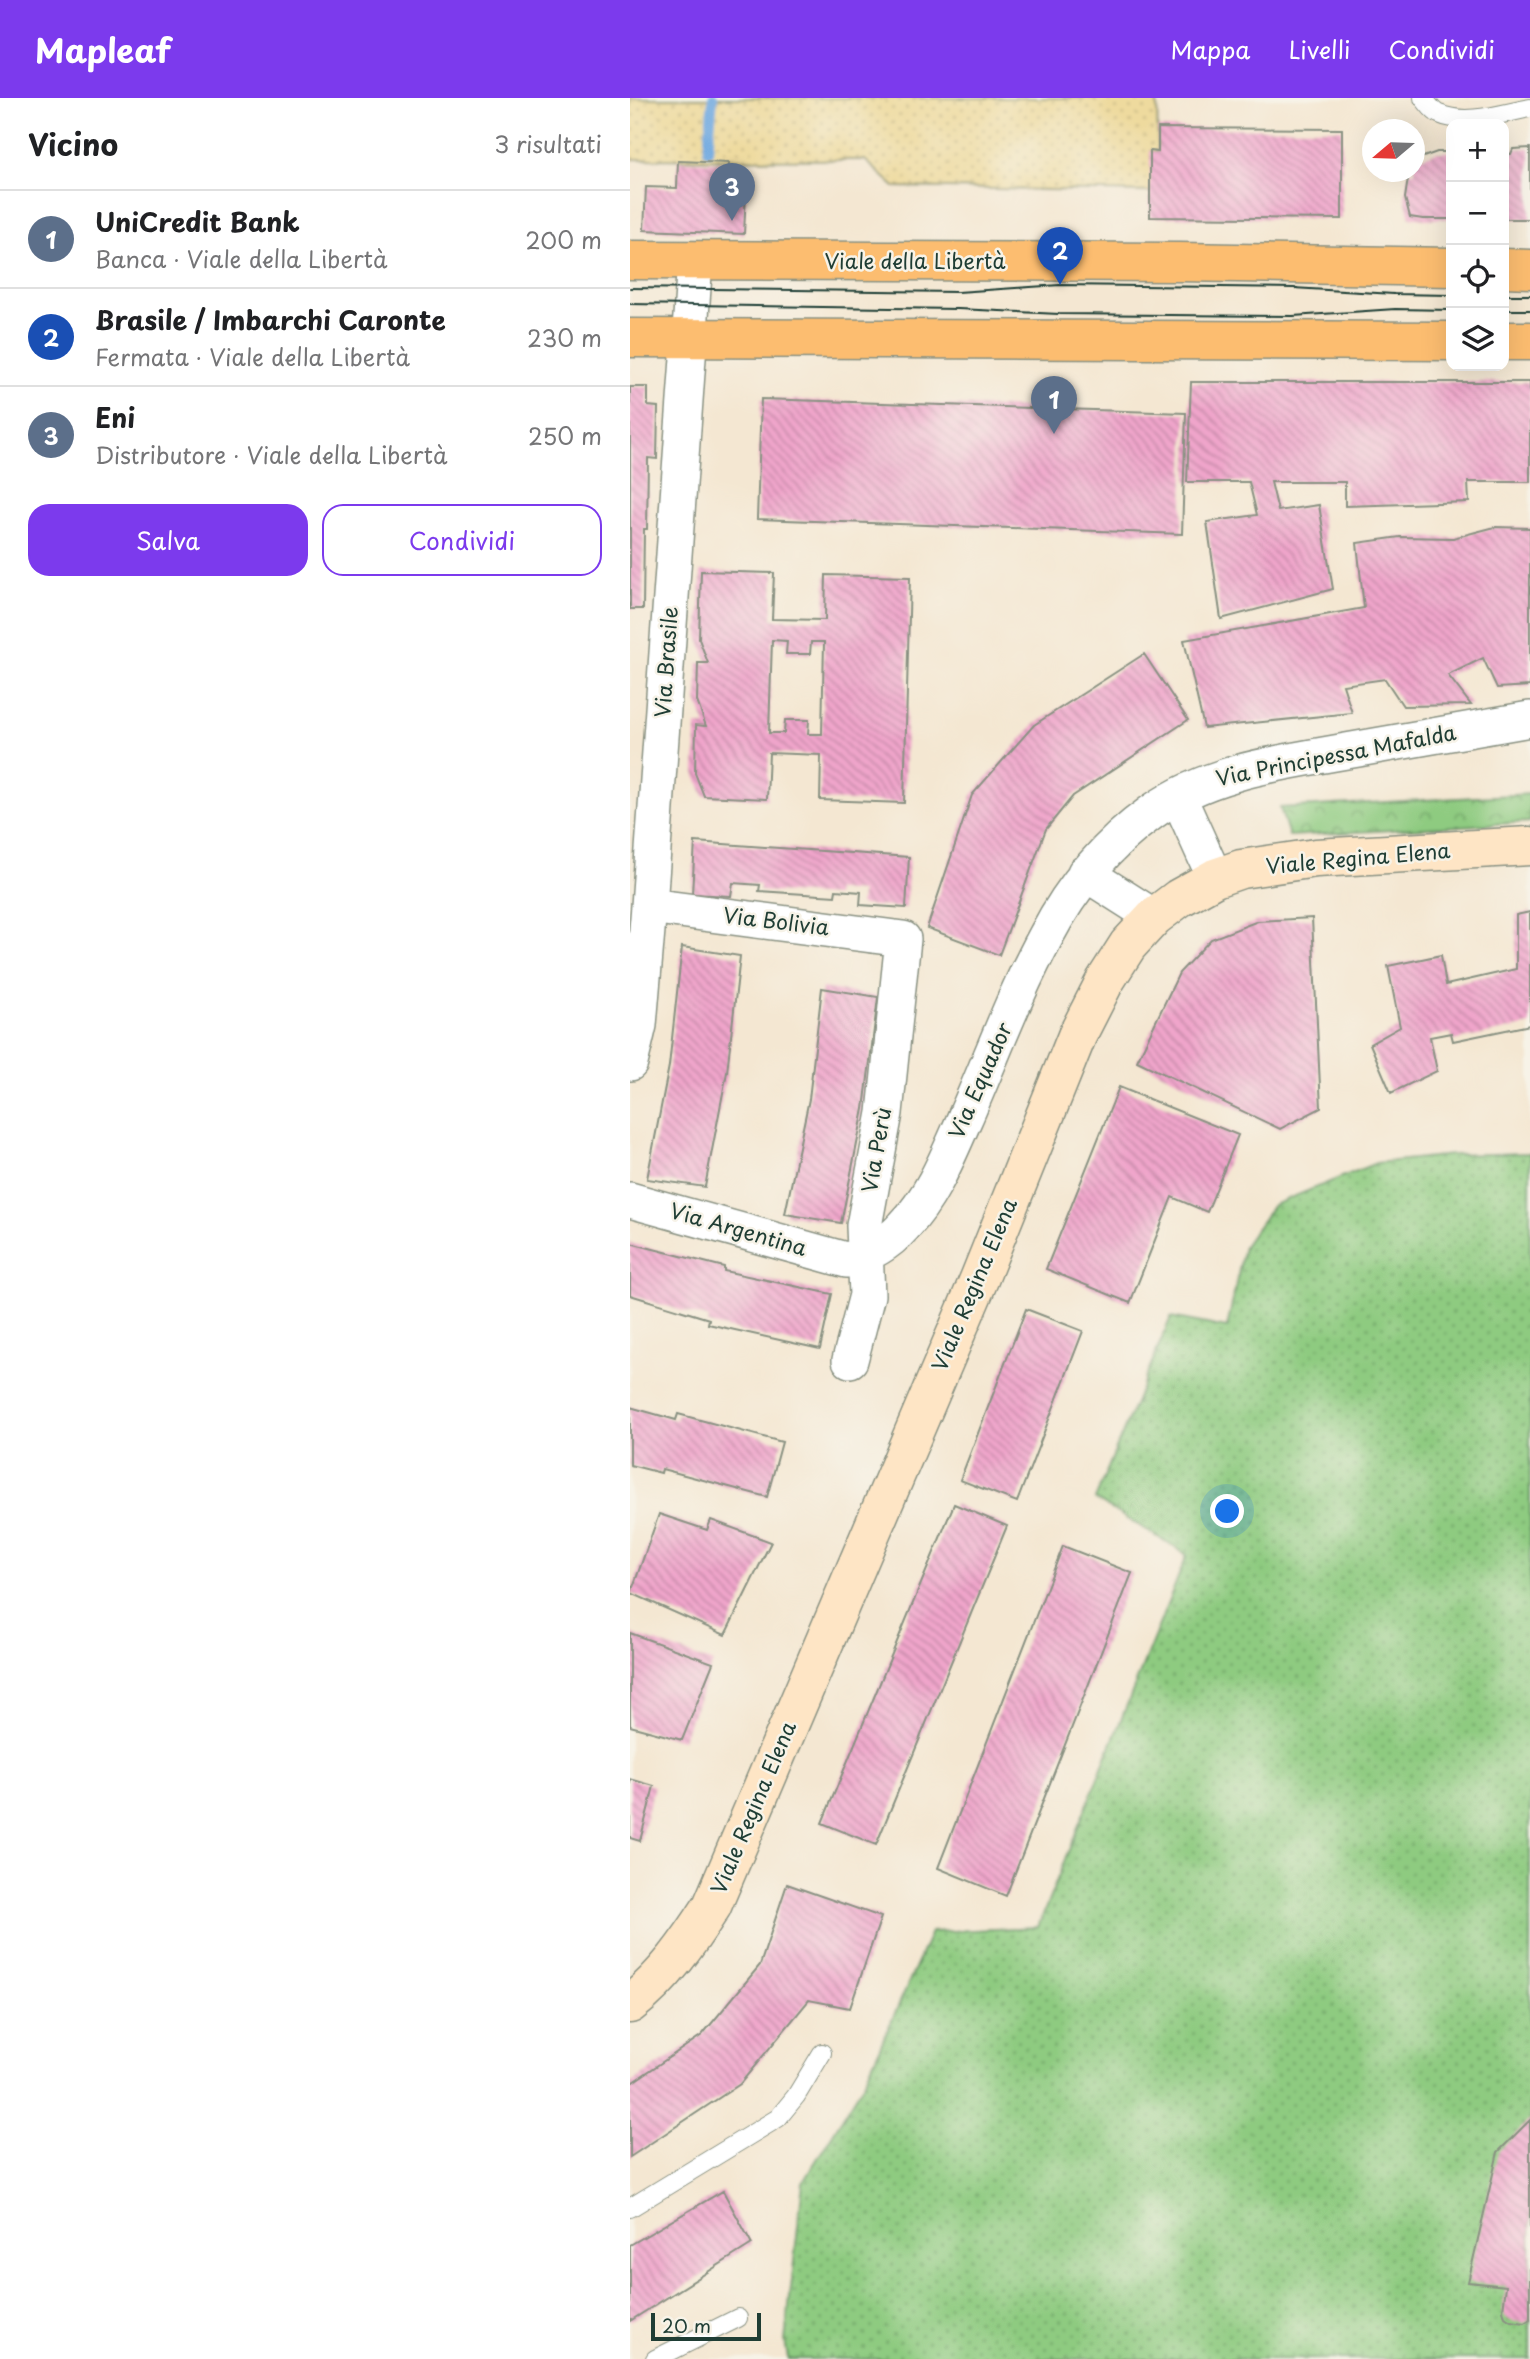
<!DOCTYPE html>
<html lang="it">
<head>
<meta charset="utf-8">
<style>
  :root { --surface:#fff; --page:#f6f6f6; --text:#202124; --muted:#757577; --line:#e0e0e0; --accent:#7c3aed }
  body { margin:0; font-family:"Playpen Sans",sans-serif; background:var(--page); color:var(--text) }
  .controls { position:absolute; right:21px; top:21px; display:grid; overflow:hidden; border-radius:14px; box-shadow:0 7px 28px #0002 }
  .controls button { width:63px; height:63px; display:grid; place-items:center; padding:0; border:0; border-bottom:2px solid var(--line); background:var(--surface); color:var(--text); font:35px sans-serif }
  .compass { position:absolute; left:732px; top:21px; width:63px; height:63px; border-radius:50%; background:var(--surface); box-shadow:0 7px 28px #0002; rotate:251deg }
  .scale { position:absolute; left:21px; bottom:18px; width:110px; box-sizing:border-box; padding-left:7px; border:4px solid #1f3d34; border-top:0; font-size:19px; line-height:24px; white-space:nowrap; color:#1f3d34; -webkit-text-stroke:5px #f7f3e8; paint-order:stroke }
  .you { position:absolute; left:598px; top:1414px; width:24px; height:24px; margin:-18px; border:5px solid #fff; border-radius:50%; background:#1a73e8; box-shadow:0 0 0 10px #1a73e833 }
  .badge { display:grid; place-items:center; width:46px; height:46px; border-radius:50%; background:var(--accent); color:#fff; font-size:23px; font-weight:700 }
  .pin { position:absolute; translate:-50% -58px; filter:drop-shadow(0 2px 4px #0008) }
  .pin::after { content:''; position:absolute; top:37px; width:24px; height:21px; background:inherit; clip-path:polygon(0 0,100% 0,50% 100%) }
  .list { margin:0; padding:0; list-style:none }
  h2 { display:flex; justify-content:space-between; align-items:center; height:91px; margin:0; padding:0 28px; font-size:30px }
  h2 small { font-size:23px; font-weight:400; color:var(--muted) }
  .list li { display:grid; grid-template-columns:46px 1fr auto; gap:21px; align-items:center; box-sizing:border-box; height:98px; padding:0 28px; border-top:2px solid var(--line) }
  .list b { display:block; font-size:26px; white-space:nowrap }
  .list p { margin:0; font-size:23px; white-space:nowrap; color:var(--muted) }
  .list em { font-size:23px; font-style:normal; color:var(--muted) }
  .actions { display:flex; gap:14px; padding:21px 28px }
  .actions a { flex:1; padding:16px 0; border:2px solid var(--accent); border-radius:21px; text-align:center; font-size:24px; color:var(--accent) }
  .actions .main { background:var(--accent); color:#fff }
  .icon { flex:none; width:38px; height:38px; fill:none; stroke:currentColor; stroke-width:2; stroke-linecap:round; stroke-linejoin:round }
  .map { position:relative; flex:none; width:900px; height:2261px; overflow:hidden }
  header { display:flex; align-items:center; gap:42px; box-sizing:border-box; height:98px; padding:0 35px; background:var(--accent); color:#fff }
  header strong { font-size:33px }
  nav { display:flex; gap:38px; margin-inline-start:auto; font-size:24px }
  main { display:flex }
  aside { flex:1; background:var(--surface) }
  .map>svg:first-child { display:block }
  .grass { fill:url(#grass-dots); stroke:#56845a; stroke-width:2 }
  .sand { fill:url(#sand-dots); stroke:#868c69; stroke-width:2 }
  .park { fill:url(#park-crowns); stroke:#56845a; stroke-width:2 }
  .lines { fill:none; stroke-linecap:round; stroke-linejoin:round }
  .stream { stroke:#70a9e0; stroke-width:10 }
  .building { fill:url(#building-back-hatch); fill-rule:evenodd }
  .lane-casing { stroke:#8a9283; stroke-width:20 }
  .street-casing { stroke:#8a9283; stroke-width:38 }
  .secondary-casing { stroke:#8a9283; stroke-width:41 }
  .primary-casing { stroke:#8a9283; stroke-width:41 }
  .lane { stroke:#fff; stroke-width:18 }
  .street { stroke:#fff; stroke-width:35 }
  .secondary { stroke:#fee5c5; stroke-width:38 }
  .primary { stroke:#fcbd6f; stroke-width:38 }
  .tram { stroke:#1f3d34; stroke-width:2 }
  .labels { text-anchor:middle; stroke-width:5; stroke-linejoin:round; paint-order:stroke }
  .street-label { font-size:21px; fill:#1f3d34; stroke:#f7f3e8 }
</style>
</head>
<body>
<header>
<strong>Mapleaf</strong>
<nav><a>Mappa</a><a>Livelli</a><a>Condividi</a></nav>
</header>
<main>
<aside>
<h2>Vicino<small>3 risultati</small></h2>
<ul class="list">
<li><span class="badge" style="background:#5c6f8a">1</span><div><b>UniCredit Bank</b><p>Banca · Viale della Libertà</p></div><em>200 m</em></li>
<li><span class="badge" style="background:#1a4fb4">2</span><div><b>Brasile / Imbarchi Caronte</b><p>Fermata · Viale della Libertà</p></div><em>230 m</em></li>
<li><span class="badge" style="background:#5c6f8a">3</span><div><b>Eni</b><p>Distributore · Viale della Libertà</p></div><em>250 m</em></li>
</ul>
<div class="actions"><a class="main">Salva</a><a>Condividi</a></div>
</aside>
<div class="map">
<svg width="900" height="2261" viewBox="0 0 900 2261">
  <defs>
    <pattern id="grass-dots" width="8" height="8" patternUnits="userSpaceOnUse" patternTransform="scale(1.75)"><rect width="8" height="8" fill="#8ecb80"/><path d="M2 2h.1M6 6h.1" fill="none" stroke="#73a66a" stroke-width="1.8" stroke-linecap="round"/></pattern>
    <pattern id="sand-dots" width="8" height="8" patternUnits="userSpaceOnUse" patternTransform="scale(1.75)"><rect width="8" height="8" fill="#eeda9e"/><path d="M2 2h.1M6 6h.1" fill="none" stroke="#ccbc89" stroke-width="1.8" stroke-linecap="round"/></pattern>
    <pattern id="park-crowns" width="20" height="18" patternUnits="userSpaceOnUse" patternTransform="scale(1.75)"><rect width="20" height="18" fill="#8ecb80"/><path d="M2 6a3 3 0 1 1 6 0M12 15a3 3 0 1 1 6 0" fill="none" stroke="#73a66a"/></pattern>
    <pattern id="building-back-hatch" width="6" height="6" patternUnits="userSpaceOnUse" patternTransform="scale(1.75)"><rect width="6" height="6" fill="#f0a5cb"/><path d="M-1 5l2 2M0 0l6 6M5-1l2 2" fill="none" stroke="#c288a6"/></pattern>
  </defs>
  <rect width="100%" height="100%" fill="#f7f3e8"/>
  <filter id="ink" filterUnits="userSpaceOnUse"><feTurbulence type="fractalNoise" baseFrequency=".0143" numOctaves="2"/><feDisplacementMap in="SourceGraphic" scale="14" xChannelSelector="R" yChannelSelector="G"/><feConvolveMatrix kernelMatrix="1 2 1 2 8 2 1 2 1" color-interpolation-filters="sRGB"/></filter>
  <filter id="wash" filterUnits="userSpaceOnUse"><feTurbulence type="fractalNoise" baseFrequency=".00686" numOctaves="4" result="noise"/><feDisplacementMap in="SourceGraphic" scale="28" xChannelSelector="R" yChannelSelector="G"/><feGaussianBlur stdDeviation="1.57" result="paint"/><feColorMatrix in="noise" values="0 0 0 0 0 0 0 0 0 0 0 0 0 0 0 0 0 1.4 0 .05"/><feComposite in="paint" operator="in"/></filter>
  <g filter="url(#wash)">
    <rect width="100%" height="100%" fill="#f4e7d2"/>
    <!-- grass -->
    <path class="grass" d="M 900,1055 L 900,2261 L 158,2261 L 155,2243 L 173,2084 L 235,1983 L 301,1834 L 408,1829 L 557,1457 L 465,1401 L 541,1219 L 597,1230 L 614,1148 L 643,1107 L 746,1065 L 822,1057 Z"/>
    <!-- sand -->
    <path class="sand" d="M 0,0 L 527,0 L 528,54 L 521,53 L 521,94 L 265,89 L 235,62 L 0,61 Z"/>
    <!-- park -->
    <path class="park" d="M 900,696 L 900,724 L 659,738 L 650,710 Z"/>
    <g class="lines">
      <!-- stream -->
      <path class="stream" d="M 78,53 L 83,0"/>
    </g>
    <g id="blocks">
      <!-- building -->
      <path class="building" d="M 528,30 L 712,31 L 712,121 L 520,119 L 520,53 L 528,54 Z
        M 900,50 L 900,121 L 874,121 L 874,56 L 881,56 L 883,51 Z
        M 807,54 L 821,54 L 821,121 L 793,121 L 780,119 L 775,100 L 779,74 L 785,74 L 785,62 Z
        M 48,63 L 99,65 L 99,92 L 116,93 L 114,136 L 14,132 L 16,89 L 47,90 Z
        M 561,284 L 900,284 L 900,384 L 838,384 L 839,404 L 715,408 L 715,384 L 641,384 L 648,413 L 689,407 L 703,491 L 591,521 L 577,424 L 627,417 L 619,384 L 557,384 Z
        M 0,289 L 18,289 L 18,308 L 28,309 L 27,361 L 18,360 L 17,431 L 14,431 L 13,511 L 0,511 Z
        M 131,301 L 556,315 L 552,436 L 127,421 Z
        M 865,429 L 900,430 L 900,588 L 867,590 L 853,560 L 818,577 L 841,607 L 773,608 L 755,581 L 713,587 L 722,615 L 574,630 L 554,542 L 734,510 L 727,445 L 770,439 L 823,440 Z
        M 71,473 L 144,475 L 142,521 L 195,522 L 196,477 L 280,479 L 274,705 L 190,702 L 191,657 L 139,655 L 137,701 L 74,698 L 65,675 L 66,627 L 76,628 L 67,603 L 68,565 L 78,565 L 69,541 ZM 142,542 L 157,543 L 156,556 L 180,556 L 181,544 L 194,544 L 192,636 L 178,636 L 179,622 L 155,622 L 154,635 L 139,635 Z
        M 514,556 L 558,622 L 443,698 L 416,731 L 369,857 L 297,830 L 342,697 L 404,627 Z
        M 65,744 L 279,759 L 276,810 L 230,807 L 231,794 L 206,792 L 205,798 L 129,793 L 130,787 L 103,785 L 101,798 L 62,796 Z
        M 900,814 L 900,927 L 823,943 L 821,935 L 800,939 L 807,973 L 761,995 L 740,946 L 770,929 L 758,868 L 811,857 L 816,887 L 886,871 L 886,817 Z
        M 682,820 L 691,1010 L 650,1031 L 507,963 L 549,875 L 581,841 L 628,823 Z
        M 52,849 L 110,858 L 97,974 L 75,1089 L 17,1081 L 39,968 Z
        M 192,890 L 248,899 L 234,1011 L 211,1125 L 155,1116 L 179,1001 Z
        M 489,989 L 608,1037 L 577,1114 L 542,1099 L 500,1205 L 416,1171 Z
        M 0,1145 L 94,1169 L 94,1173 L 202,1196 L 190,1251 L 78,1226 L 79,1221 L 0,1197 Z
        M 396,1211 L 453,1233 L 387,1404 L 330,1382 Z
        M 0,1309 L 46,1322 L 48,1316 L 152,1344 L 137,1399 L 32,1371 L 31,1375 L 0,1367 Z
        M 324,1406 L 377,1428 L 246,1747 L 192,1725 Z
        M 29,1416 L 77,1432 L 81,1422 L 141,1444 L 95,1537 L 1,1495 Z
        M 433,1448 L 502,1475 L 376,1798 L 308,1770 Z
        M 0,1535 L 83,1565 L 52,1642 L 0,1628 Z
        M 0,1681 L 24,1688 L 10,1743 L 0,1740 Z
        M 157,1786 L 251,1819 L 220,1910 L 179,1902 L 110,1986 L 0,2059 L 0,1986 L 72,1937 L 130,1867 Z
        M 900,2022 L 900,2222 L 895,2225 L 881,2223 L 875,2219 L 873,2212 L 876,2188 L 838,2184 L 868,2054 Z
        M 93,2093 L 122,2146 L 0,2223 L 0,2147 Z"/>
    </g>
  </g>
  <g filter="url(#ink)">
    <use href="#blocks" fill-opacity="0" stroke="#8a9283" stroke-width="2"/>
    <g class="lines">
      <defs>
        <path id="lane" d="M 793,0 C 798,5 803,14 809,16 C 836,28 873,15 900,10
          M 0,2110 L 148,2020 L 166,1998 L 192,1955
          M 25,2261 L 108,2220"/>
        <path id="street" d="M 548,698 L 585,780
          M 455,775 L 524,819
          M 19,808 L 273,841 L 255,1015 L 234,1128 L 237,1197 L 220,1262
          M 0,965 L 9,927 L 19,808 L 65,162
          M 0,1102 L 216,1162 C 240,1157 258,1146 274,1128 C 302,1099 318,1058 334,1022 C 361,961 384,897 416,838 C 442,788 476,747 522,714 C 582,671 657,664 728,651 C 785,641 843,631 900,621"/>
        <path id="secondary" d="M 0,1906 C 34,1880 59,1844 82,1808 L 350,1179 L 447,938 L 475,883 L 498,847 L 524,819 L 549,800 L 585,780 L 611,771 L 686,760 L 900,748"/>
        <path id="primary" d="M 0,162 L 550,164 L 821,169
          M 874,170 L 900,171
          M 0,240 L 821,243
          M 874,243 L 900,243"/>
      </defs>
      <!-- lane casing -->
      <use href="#lane" class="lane-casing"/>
      <!-- street casing -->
      <use href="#street" class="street-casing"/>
      <!-- secondary casing -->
      <use href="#secondary" class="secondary-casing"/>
      <!-- primary casing -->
      <use href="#primary" class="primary-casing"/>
      <!-- lane -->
      <use href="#lane" class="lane"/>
      <!-- street -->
      <use href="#street" class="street"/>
      <!-- secondary -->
      <use href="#secondary" class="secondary"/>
      <!-- primary -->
      <use href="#primary" class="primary"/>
      <!-- tram -->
      <path class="tram" d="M 0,190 L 328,194 L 430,187 L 663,190 L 764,196 L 821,197
        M 874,197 L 900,197
        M 0,206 L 328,211 L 429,216 L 663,218 L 765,211 L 821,212
        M 874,212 L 900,212"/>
    </g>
  </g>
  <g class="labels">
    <!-- street labels -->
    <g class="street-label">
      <text x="285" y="171">Viale della Libertà</text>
      <text transform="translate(37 564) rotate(-86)" y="7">Via Brasile</text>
      <text transform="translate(706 658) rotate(-11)" y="7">Via Principessa Mafalda</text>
      <text transform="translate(728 761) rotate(-5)" y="7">Viale Regina Elena</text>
      <text transform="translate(146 824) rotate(7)" y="7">Via Bolivia</text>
      <text transform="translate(351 983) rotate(-66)" y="7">Via Equador</text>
      <text transform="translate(247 1052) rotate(-80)" y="7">Via Perù</text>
      <text transform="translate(108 1132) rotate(16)" y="7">Via Argentina</text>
      <text transform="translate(345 1187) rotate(-67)" y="7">Viale Regina Elena</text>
      <text transform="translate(124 1710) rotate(-67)" y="7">Viale Regina Elena</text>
    </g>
  </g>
</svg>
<div class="controls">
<button>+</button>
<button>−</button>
<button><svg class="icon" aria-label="locate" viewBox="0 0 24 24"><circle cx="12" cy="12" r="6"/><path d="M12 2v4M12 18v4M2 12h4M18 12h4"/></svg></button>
<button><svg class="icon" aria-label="layers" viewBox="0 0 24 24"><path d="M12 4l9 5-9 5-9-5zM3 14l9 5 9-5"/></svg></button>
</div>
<svg class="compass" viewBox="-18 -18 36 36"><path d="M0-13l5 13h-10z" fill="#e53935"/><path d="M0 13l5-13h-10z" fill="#757577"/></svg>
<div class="scale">20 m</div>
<div class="you"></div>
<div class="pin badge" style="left:424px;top:336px;background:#5c6f8a">1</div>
<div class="pin badge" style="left:430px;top:187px;background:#1a4fb4">2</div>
<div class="pin badge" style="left:102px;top:123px;background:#5c6f8a">3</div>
</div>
</main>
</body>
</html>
